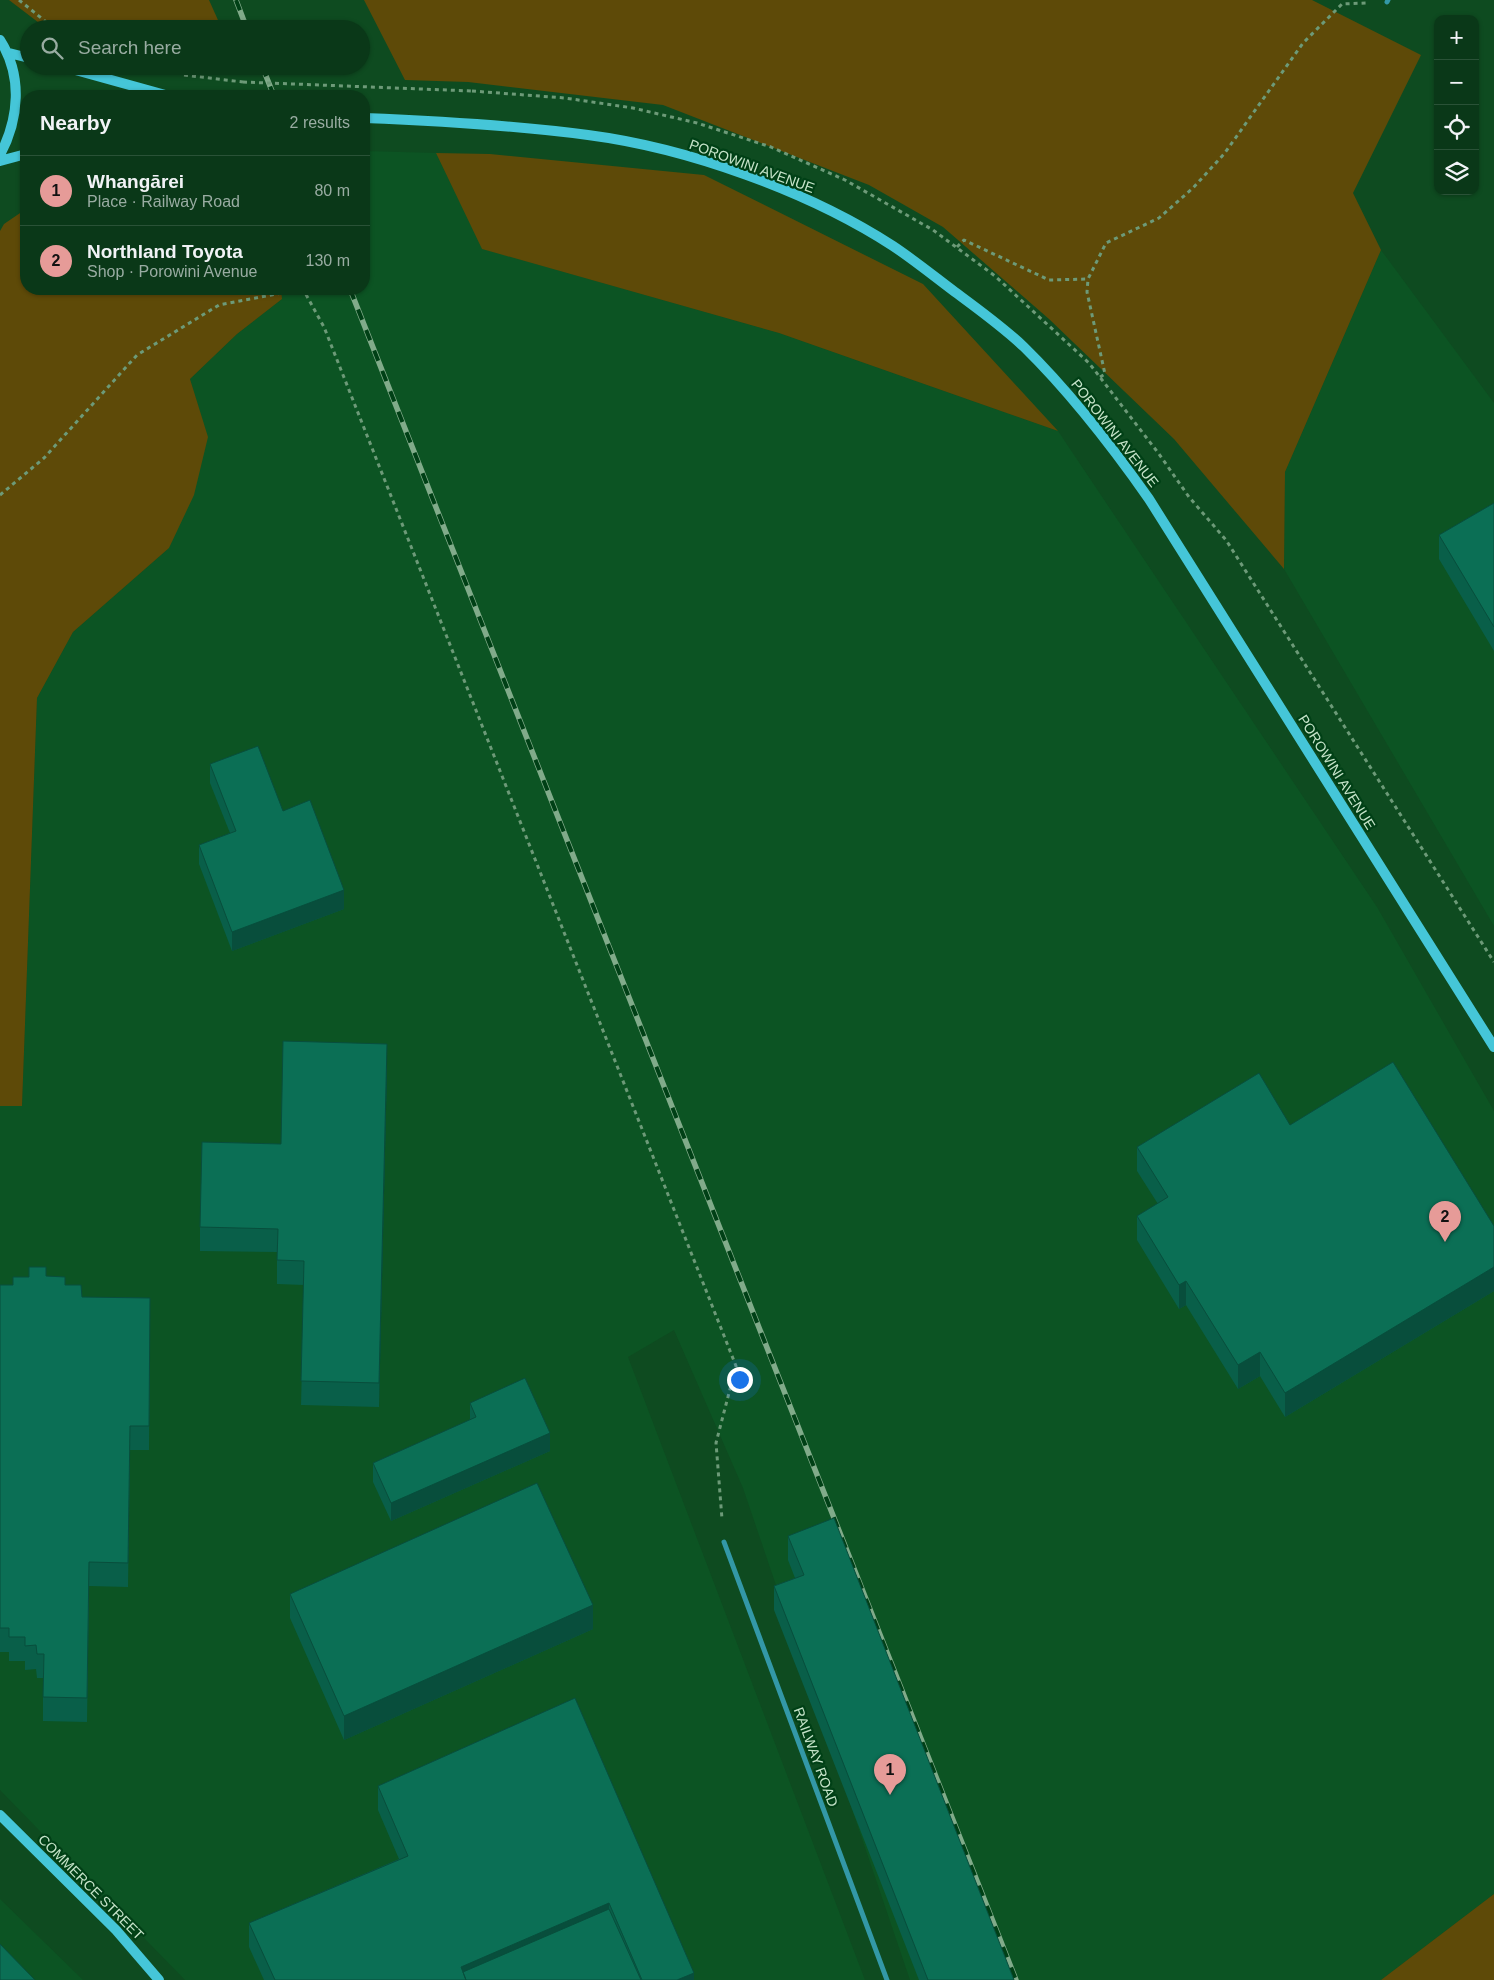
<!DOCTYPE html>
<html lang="en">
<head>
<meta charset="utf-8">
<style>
  :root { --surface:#0a3818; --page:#184325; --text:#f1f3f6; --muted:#99aca2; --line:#2a5237; --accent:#e69b98 }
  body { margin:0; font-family:Arial,sans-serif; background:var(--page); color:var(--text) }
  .controls { position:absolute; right:15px; top:15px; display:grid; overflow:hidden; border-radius:10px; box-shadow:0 1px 4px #0004 }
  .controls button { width:45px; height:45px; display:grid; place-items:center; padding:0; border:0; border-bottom:1px solid var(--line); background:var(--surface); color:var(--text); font:25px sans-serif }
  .you { position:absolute; left:739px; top:1379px; width:18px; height:18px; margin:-12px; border:4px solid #fff; border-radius:50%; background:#1a73e8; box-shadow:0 0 0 8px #1a73e833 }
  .badge { display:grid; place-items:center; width:32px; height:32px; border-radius:50%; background:var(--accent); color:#111; font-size:16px; font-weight:700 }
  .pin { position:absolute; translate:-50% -41px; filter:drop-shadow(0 1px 2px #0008) }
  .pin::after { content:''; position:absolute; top:26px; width:18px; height:15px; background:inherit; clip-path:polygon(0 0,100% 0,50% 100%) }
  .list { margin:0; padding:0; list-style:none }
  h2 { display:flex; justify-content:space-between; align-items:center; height:65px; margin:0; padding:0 20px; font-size:21px }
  h2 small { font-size:16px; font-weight:400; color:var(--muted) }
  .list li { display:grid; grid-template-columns:32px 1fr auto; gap:15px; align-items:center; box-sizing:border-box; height:70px; padding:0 20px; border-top:1px solid var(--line) }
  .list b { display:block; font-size:19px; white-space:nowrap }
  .list p { margin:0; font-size:16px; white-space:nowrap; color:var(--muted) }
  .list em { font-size:16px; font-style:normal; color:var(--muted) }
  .icon { flex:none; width:28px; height:28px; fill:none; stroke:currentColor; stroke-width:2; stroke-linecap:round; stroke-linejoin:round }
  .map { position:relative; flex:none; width:1494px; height:1980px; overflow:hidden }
  .search { position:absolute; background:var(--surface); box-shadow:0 1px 4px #0004; left:20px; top:20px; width:350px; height:55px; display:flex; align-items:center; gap:12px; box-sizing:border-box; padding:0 18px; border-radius:28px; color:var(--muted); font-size:19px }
  .panel { position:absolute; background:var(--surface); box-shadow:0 1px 4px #0004; left:20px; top:90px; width:350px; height:205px; border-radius:20px }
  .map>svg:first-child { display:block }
  .built { fill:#0c5423 }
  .green { fill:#5e4a08 }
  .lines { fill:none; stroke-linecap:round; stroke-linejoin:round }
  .path { stroke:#6d9a78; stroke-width:3; stroke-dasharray:4 4; stroke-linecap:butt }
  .street { stroke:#3398a7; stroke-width:5 }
  .secondary { stroke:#45c6d8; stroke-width:10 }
  .rail-casing { stroke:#81ab8a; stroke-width:5.5 }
  .rail { stroke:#004016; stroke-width:4; stroke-dasharray:11; stroke-linecap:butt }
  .path-bridge { stroke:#6d9a78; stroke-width:3; stroke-dasharray:4 4; stroke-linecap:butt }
  .wall { fill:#095f49 }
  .shaded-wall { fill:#084e3c }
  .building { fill:#0b6f55; stroke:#084e3c }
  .labels { text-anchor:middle; stroke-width:4.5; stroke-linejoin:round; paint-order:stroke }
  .street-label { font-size:14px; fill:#c6e4ca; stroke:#004016 }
</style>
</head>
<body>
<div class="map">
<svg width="1494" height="1980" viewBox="0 0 1494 1980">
  <rect width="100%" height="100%" fill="#0e4b20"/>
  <!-- built -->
  <path class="built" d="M 364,151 L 436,153 L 483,249 L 779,333 L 1058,431 L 1377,907 L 1494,1111 L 1494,1894 L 1381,1980 L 910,1980 L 743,1488 L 674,1330 L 628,1357 L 865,1980 L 185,1980 L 0,1790 L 0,1106 L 22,1106 L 37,698 L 73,632 L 169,548 L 207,437 L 190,379 L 237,334 L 282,299 L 281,289 L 364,289 Z
    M 1381,250 L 1494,403 L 1494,926 L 1284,569 L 1285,472 Z
    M 0,1899 L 83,1980 L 0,1980 Z"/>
  <!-- green -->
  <path class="green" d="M 9,0 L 209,0 L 222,29 L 47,29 Z
    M 364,0 L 1312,0 L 1421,55 L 1353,193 L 1381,250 L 1285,472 L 1284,569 L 1174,439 L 1049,319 L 943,227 L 869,185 L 663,105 L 468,82 L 405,80 Z
    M 136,66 L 238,66 L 243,75 L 140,68 Z
    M 436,153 L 490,154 L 704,175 L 923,284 L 1058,431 L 779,333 L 482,249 Z
    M 26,209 L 26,289 L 281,289 L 282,299 L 237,334 L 190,379 L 208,437 L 194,495 L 169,548 L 73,632 L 37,698 L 22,1106 L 0,1106 L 0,231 L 4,224 Z
    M 1494,1894 L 1494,1980 L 1381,1980 Z"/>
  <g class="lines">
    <!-- path -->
    <path class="path" d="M 19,0 L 55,29
      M 184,75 L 243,82
      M 472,91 L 565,98 L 633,108 L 697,123 L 771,147 L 845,180 L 933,230 L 995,276 L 1089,363 L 1159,454 L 1189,497 L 1226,540 L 1494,962
      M 957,247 L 964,240 L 1049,280 L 1088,279
      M 1100,377 L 1105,374 L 1087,292 L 1088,279 L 1106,243 L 1159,218 L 1193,188 L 1224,154 L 1303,43 L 1342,4 L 1366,3
      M 0,495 L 44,458 L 137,355 L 219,305 L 303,289 L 324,327 L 736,1366 L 716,1443 L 722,1519"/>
    <!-- street -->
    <path class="street" d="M 1387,2 L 1388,0
      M 724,1542 L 887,1980"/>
    <!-- secondary -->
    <path class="secondary" d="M 0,40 C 23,76 19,119 0,155
      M 9,53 L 29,58
      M 61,66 L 169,96
      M 364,118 C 439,121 514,125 588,135 C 688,148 808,191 893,246 C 914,260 935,277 955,292 C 978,309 1003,327 1024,347 C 1071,393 1111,445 1149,499 L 1494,1047
      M 0,161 L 26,154
      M 0,1815 L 116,1930 L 159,1980"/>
    <defs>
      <path id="rail" d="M 236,0 L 247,29
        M 262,66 L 274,96
        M 350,289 L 1016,1980"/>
    </defs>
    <!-- rail casing -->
    <use href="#rail" class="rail-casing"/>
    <!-- rail -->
    <use href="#rail" class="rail"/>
    <!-- path-bridge -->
    <path class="path-bridge" d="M 243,82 L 472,91"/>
  </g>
  <!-- wall -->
  <path class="wall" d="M 1494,503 L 1494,651 L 1439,559 L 1439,535 Z
    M 210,764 L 283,811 L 344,909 L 232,951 L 199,864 L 199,845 L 230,833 L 210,783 Z
    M 387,1068 L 379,1407 L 301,1405 L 304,1285 L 277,1284 L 277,1252 L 200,1251 L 200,1227 Z
    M 1290,1125 L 1494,1226 L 1494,1291 L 1285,1417 L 1260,1376 L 1238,1389 L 1186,1305 L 1179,1309 L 1137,1240 L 1137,1216 L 1158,1204 L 1137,1171 L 1137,1147 Z
    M 46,1276 L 65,1285 L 82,1297 L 150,1298 L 149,1450 L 130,1450 L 128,1587 L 89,1586 L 87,1722 L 43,1721 L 43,1678 L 37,1678 L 36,1669 L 25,1670 L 25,1661 L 9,1661 L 9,1652 L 0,1652 L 0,1285 L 13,1285 L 29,1277 Z
    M 470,1403 L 550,1451 L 391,1521 L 373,1482 L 373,1463 L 470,1420 Z
    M 788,1536 L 1014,1980 L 919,1980 L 774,1610 L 774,1586 L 795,1578 L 788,1560 Z
    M 290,1594 L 593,1629 L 344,1740 L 290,1618 Z
    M 575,1698 L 694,1980 L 264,1980 L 249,1947 L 249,1923 L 399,1859 L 378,1810 L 378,1786 Z"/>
  <!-- shaded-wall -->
  <path class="shaded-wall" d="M 344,890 L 344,909 L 232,951 L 232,932 Z
    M 387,1044 L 387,1068 L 379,1407 L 379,1383 Z
    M 1494,1267 L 1494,1291 L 1285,1417 L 1285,1393 Z
    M 1186,1281 L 1186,1305 L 1179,1309 L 1179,1285 Z
    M 1260,1352 L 1260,1376 L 1238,1389 L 1238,1365 Z
    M 550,1433 L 550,1451 L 391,1521 L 391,1503 Z
    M 593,1605 L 593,1629 L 344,1740 L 344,1716 Z
    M 609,1903 L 609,1927 L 461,1973 L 461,1967 Z
    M 694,1973 L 694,1980 L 677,1980 Z"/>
  <!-- building -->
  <path class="building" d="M 1494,503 L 1494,627 L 1439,535 Z
    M 258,746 L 283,811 L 310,800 L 344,890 L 232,932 L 199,845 L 236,831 L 210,764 Z
    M 283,1041 L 387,1044 L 379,1383 L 301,1381 L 304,1261 L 277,1260 L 278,1229 L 200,1227 L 202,1142 L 281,1144 Z
    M 1393,1062 L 1494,1226 L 1494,1267 L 1285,1393 L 1260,1352 L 1238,1365 L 1186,1281 L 1179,1285 L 1137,1216 L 1168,1197 L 1137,1147 L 1259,1073 L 1290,1125 Z
    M 29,1267 L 46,1267 L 46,1276 L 65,1277 L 65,1285 L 81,1285 L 82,1297 L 150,1298 L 149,1426 L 130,1426 L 128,1563 L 89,1562 L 87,1698 L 43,1697 L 44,1654 L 37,1654 L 36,1645 L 25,1646 L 25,1637 L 9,1637 L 9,1628 L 0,1628 L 0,1285 L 13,1285 L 13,1277 L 29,1277 Z
    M 525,1378 L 550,1433 L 391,1503 L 373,1463 L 476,1417 L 470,1403 Z
    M 537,1483 L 593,1605 L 344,1716 L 290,1594 Z
    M 834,1518 L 1014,1980 L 928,1980 L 774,1586 L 804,1575 L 788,1536 Z
    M 575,1698 L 694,1973 L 677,1980 L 642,1980 L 609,1903 L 461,1967 L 466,1980 L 275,1980 L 249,1923 L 408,1856 L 378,1786 Z
    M 609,1909 L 641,1980 L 466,1980 L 463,1972 Z
    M 0,1944 L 35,1980 L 0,1980 Z"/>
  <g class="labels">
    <!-- street labels -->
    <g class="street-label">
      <text transform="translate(752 166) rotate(20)" y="5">POROWINI AVENUE</text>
      <text transform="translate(1115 433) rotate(52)" y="5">POROWINI AVENUE</text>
      <text transform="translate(1337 772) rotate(58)" y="5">POROWINI AVENUE</text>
      <text transform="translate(816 1757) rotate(70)" y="5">RAILWAY ROAD</text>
      <text transform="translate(91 1887) rotate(45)" y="5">COMMERCE STREET</text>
    </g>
  </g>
</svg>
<div class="controls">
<button>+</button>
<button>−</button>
<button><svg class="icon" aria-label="locate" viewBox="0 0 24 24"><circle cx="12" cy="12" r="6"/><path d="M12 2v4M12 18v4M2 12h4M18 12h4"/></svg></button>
<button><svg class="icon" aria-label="layers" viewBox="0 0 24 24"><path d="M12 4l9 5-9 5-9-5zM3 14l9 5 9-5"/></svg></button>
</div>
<div class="you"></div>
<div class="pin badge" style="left:890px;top:1795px">1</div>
<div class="pin badge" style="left:1445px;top:1242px">2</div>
<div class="search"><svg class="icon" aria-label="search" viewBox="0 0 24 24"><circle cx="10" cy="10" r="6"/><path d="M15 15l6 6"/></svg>Search here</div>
<section class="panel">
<h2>Nearby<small>2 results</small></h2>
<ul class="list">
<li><span class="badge">1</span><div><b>Whangārei</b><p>Place · Railway Road</p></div><em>80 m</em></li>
<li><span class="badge">2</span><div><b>Northland Toyota</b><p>Shop · Porowini Avenue</p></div><em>130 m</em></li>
</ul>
</section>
</div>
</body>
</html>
